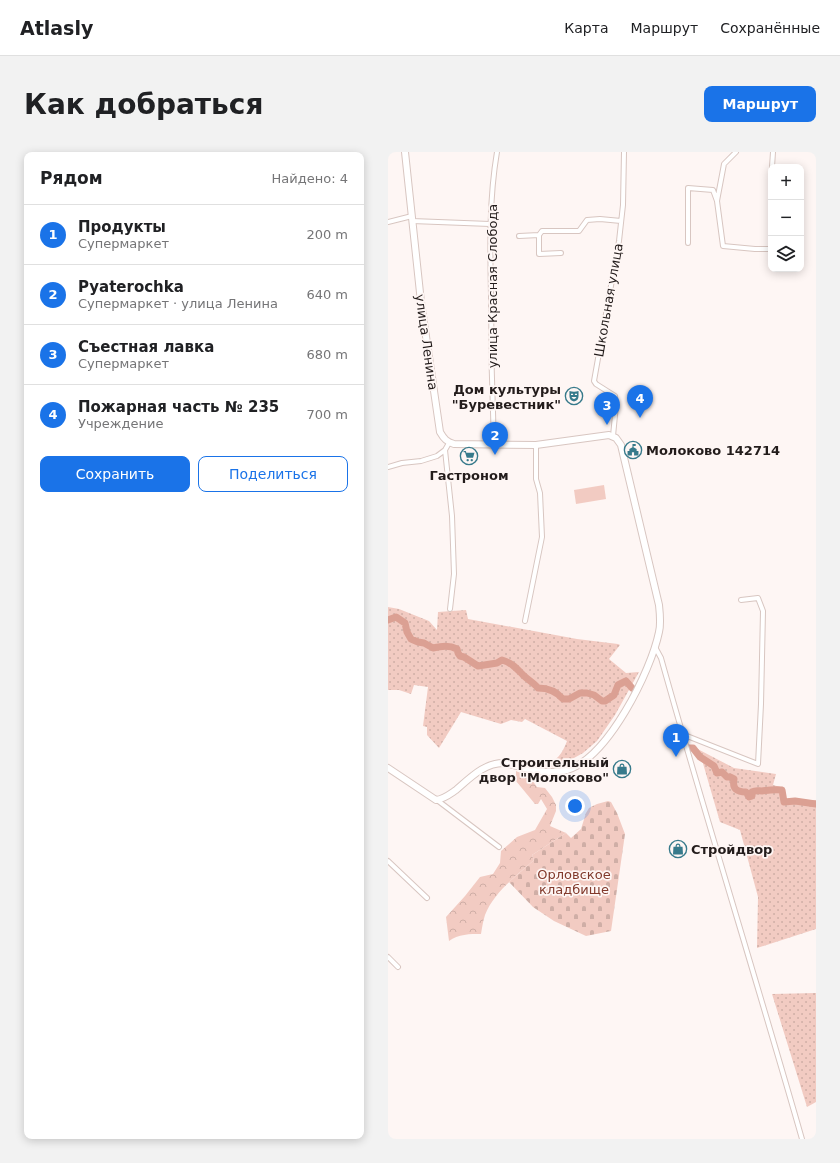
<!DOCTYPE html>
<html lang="ru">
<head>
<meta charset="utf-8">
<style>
  :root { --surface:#fff; --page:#f2f2f2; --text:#202124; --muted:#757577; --line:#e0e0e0; --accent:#1a73e8 }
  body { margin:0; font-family:"DejaVu Sans",sans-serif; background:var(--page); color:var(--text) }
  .controls { position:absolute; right:12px; top:12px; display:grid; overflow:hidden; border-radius:8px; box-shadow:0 2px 10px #0003 }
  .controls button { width:36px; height:36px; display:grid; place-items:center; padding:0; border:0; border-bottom:1px solid var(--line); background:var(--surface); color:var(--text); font:20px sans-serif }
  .you { position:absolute; left:187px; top:654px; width:14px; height:14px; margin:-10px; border:3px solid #fff; border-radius:50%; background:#1a73e8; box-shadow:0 0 0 6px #1a73e833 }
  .badge { display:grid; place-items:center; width:26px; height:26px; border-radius:50%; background:var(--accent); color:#fff; font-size:13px; font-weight:700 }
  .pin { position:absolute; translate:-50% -33px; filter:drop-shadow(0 1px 2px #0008) }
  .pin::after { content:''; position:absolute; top:21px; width:14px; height:12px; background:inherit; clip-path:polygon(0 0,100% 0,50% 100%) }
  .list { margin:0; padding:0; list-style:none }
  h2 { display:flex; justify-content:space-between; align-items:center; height:52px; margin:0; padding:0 16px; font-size:17px }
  h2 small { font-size:13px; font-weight:400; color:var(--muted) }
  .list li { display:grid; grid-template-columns:26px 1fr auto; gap:12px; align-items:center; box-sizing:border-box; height:60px; padding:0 16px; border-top:1px solid var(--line) }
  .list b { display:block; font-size:15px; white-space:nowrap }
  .list p { margin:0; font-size:13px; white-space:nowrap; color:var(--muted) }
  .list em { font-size:13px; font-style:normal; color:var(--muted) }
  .actions { display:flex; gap:8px; padding:12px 16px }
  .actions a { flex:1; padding:9px 0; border:1px solid var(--accent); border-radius:8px; text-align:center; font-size:14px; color:var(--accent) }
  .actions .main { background:var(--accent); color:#fff }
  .icon { flex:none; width:22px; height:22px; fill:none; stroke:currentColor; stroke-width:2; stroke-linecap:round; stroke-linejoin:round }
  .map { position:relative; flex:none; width:428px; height:987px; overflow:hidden; border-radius:8px }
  header { display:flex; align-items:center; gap:24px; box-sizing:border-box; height:56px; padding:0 20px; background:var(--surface); border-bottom:1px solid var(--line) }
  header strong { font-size:19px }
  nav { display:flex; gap:22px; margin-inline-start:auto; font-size:14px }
  .intro { display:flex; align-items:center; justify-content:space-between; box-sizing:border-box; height:96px; padding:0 24px }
  h1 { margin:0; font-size:28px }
  .button { padding:10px 18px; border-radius:8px; background:var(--accent); color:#fff; font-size:14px; font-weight:700 }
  main { display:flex; gap:24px; padding:0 24px }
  aside { flex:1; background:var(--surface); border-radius:8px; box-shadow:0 2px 10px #0003 }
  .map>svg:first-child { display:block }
  .grass { fill:url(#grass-dots) }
  .forest { fill:url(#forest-crowns) }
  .cemetery { fill:url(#cemetery-stones) }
  .park { fill:#f2cbc2 }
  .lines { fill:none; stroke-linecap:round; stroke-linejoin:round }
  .river { stroke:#dba093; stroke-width:7 }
  .street-casing { stroke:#d8c6c1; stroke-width:6 }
  .secondary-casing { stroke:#d8c6c1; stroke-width:8 }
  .street { stroke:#fff; stroke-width:4 }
  .secondary { stroke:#fff; stroke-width:6 }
  .labels { text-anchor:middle; stroke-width:3.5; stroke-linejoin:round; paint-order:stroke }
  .street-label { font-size:13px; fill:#231c1b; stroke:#fef6f4 }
  .poi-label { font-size:13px; font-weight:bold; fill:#231c1b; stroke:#fef6f4; text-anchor:end }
  .park-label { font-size:13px; fill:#81392b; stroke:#fef6f4 }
</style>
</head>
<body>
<header>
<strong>Atlasly</strong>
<nav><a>Карта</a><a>Маршрут</a><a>Сохранённые</a></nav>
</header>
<div class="intro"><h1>Как добраться</h1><a class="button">Маршрут</a></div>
<main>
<aside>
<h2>Рядом<small>Найдено: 4</small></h2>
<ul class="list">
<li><span class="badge">1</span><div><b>Продукты</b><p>Супермаркет</p></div><em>200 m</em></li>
<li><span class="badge">2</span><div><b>Pyaterochka</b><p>Супермаркет · улица Ленина</p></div><em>640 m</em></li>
<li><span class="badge">3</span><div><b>Съестная лавка</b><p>Супермаркет</p></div><em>680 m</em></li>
<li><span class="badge">4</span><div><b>Пожарная часть № 235</b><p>Учреждение</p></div><em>700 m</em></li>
</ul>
<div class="actions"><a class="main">Сохранить</a><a>Поделиться</a></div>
</aside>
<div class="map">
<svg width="428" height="987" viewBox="0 0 428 987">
  <defs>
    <pattern id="grass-dots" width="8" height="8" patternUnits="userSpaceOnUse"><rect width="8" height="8" fill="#f2cbc2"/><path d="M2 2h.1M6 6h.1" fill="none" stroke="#cfaea6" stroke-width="1.8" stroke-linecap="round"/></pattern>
    <pattern id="forest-crowns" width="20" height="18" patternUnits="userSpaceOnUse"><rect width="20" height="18" fill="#f2cbc2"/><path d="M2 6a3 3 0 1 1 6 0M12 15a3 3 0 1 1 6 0" fill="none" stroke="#cfaea6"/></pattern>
    <pattern id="cemetery-stones" width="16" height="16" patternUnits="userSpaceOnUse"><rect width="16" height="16" fill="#f2cbc2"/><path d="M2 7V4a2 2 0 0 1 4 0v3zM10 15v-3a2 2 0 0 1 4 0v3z" fill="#cfaea6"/></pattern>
  </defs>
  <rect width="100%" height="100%" fill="#fef6f4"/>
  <!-- grass -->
  <path class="grass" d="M 0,455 L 11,457 L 41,469 L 49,478 L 50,460 L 78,458 L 80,467 L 189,487 L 230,492 L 232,493 L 221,507 L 238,521 L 251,520 L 227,563 L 209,589 L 195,601 L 168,616 L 150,612 C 166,614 174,603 179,589 L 137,567 L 134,570 L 123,568 L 113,572 L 73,560 L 51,596 L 39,583 L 39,575 L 35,574 L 40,535 L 26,533 L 23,542 L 11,538 L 0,538 Z
    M 300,592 L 346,616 L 388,622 L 385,633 L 396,636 L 397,648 L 428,648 L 428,777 L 369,796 L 370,745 L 352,678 L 332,670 L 314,608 Z
    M 428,841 L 428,950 L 419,955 L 384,842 Z"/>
  <!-- forest -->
  <path class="forest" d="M 128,619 L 142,625 L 149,635 L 157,636 L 164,645 L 168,653 L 168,659 L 162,674 L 178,681 L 144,703 L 146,708 C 127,725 106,740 97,763 C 95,769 94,776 93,782 C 82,782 70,782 61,789 L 58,765 L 77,744 L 92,725 L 105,722 L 112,711 L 113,699 L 129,685 L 147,678 L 159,657 L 153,647 L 150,652 L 147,652 L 128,629 Z"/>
  <!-- cemetery -->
  <path class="cemetery" d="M 220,649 L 223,650 L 229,661 L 237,682 L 223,779 L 198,784 L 166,769 L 145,755 L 121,730 L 146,708 L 144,703 L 178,681 L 183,686 L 193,677 L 198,661 L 201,656 L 209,652 Z"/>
  <!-- park -->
  <path class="park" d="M 216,333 L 218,347 L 188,352 L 186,338 Z"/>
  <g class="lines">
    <!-- river -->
    <path class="river" d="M 0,468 L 8,465 L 17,471 L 19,480 L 23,487 L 30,490 L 36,491 L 45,496 C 54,494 61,493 69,497 L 70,501 L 72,504 L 76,505 L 90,514 L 109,511 L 114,508 C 124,511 128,516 135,523 C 140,528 146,531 150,536 C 160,536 168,539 175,547 L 181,547 L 192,541 L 199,541 L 206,543 L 214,549 L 217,549 L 226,543 L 230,533 L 238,529 L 244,536
      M 300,596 L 305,596 L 312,605 L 326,614 L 329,621 L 334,620 L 339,625 L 342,625 L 346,627 C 344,637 349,640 358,640 L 361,645 L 364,644 L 364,640 C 368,638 370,639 374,639 C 381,638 387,637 394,638 L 396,650 L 407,649 L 428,652"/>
    <defs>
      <path id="street" d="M 348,0 L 336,12 L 329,49 L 335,94 L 367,97 L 383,97 L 383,82
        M 384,15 L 385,0
        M 24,69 L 102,72
        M 0,70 L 24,64
        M 151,83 L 151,102 L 173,101
        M 131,84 L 151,83 L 154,79 L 191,79 L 199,68 L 212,67 L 233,69
        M 300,91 L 300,36 L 325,38 L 329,49
        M 225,284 L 228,253 L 227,244 L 208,232 L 206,229 L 231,89 L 235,53 L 236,0
        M 61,291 L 57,298 L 64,364 L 66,422 L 62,457
        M 106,293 C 104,243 103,193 103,143 C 102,95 101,47 109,0
        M 0,315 L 14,311 L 33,309 L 49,304 L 57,298
        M 137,469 L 154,385 L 152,341 L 148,327 L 148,293
        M 267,495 L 273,506 C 318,667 368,826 414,987
        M 294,582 L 370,612 L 373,552 L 375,459 L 370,446 L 353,448
        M 49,648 L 111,695
        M 0,709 L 39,746
        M 0,805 L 10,815"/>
      <path id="secondary" d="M 0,616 L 48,648 C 56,647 62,642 68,638 C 82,626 97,610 117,611 C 138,616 158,624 179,618 C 220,606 263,519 271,480 C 273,472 272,462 271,453 L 233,293 L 228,286 L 221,283 L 148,293 L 66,292 C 59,290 56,287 52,280 L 33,150 L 17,0"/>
    </defs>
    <!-- street casing -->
    <use href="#street" class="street-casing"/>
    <!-- secondary casing -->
    <use href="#secondary" class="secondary-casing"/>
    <!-- street -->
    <use href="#street" class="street"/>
    <!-- secondary -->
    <use href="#secondary" class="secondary"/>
  </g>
  <!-- icons -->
  <defs>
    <symbol id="theatre-ring" viewBox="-11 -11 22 22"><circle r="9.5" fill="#fef6f4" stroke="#377a8b" stroke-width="1.5"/><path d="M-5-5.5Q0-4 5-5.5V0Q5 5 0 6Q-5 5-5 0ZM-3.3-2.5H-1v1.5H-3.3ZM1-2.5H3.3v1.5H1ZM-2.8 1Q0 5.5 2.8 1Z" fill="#377a8b"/></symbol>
    <symbol id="civic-ring" viewBox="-11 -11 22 22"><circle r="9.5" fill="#fef6f4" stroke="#377a8b" stroke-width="1.5"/><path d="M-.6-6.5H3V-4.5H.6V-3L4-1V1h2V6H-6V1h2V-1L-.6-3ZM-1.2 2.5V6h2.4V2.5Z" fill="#377a8b"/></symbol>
    <symbol id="supermarket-ring" viewBox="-11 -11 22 22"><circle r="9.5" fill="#fef6f4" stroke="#377a8b" stroke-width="1.5"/><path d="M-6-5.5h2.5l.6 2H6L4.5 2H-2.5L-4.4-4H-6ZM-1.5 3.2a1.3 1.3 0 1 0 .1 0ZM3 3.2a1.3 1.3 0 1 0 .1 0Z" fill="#377a8b"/></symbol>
    <symbol id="shop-ring" viewBox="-11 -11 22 22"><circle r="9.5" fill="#fef6f4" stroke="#377a8b" stroke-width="1.5"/><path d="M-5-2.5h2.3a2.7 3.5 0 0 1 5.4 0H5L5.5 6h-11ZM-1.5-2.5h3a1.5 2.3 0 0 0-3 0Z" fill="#377a8b"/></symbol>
  </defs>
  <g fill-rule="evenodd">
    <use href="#theatre-ring" x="176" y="234" width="20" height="20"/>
    <use href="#civic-ring" x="235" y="288" width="20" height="20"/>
    <use href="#supermarket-ring" x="71" y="294" width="20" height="20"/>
    <use href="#shop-ring" x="224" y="607" width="20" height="20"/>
    <use href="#shop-ring" x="280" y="687" width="20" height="20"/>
  </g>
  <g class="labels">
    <!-- street labels -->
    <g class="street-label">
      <text transform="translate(104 134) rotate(-90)" y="5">улица Красная Слобода</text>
      <text transform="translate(220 148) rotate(-80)" y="5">Школьная улица</text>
      <text transform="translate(39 190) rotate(82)" y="5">улица Ленина</text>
    </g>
    <!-- poi labels -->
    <g class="poi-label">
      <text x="173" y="242">Дом культуры<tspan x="173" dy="15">"Буревестник"</tspan></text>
      <text x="258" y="303" text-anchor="start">Молоково 142714</text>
      <text x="81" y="328" text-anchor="middle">Гастроном</text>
      <text x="221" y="615">Строительный<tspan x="221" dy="15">двор "Молоково"</tspan></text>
      <text x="303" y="702" text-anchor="start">Стройдвор</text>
    </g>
    <!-- park labels -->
    <g class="park-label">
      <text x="186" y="727">Орловское<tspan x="186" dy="15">кладбище</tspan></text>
    </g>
  </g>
</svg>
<div class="controls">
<button>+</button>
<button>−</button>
<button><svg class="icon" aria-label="layers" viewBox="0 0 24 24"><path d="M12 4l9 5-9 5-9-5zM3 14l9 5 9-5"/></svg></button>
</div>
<div class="you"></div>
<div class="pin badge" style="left:288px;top:605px">1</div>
<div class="pin badge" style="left:107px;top:303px">2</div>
<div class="pin badge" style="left:219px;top:273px">3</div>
<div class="pin badge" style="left:252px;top:266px">4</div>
</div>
</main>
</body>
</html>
